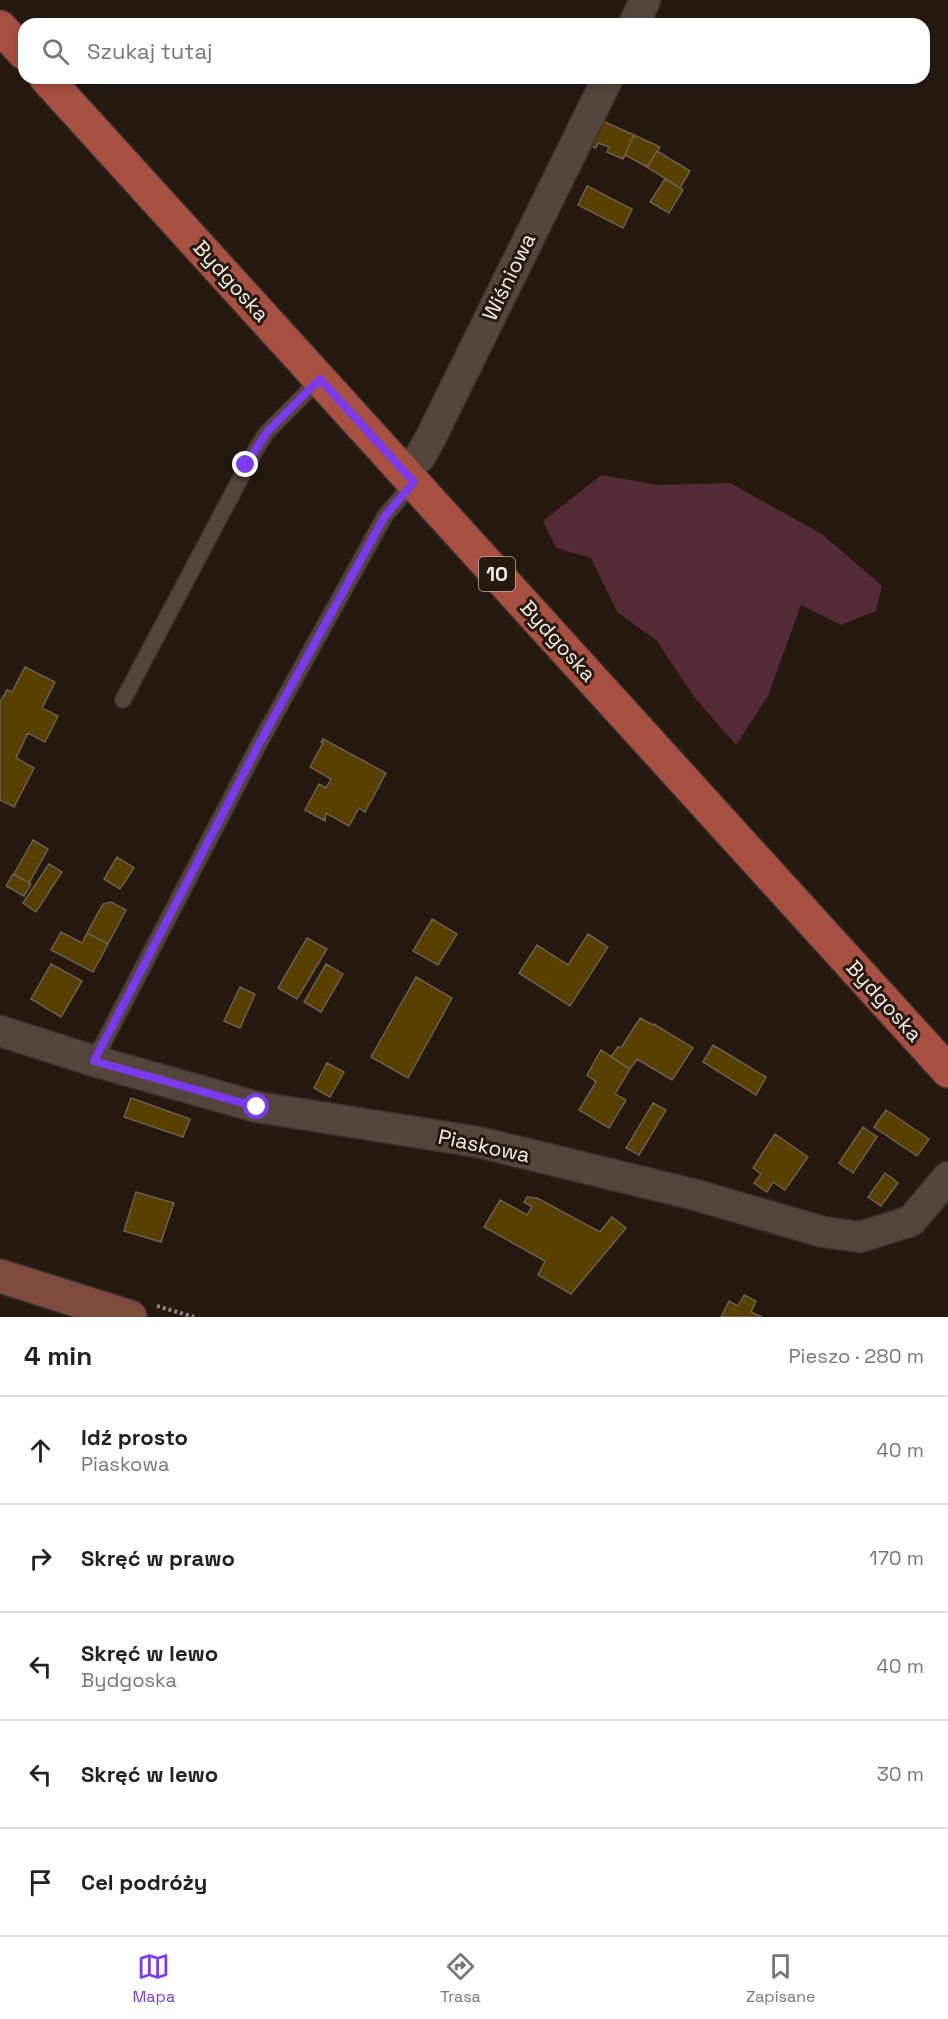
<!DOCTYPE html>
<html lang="pl">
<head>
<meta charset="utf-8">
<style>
  :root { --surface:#fff; --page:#f6f6f6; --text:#222; --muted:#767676; --line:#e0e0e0; --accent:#7c3aed }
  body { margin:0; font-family:"Space Grotesk",sans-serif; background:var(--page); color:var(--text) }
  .stop { position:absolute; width:18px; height:18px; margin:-14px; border:4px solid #7c3aed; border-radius:50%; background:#fff }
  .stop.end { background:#7c3aed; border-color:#fff; box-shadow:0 2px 6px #0008 }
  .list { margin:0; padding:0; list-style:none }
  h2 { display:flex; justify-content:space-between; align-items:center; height:78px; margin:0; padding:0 24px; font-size:26px }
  h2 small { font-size:20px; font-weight:400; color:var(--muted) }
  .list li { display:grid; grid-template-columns:39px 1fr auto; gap:18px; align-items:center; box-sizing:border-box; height:108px; padding:0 24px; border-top:2px solid var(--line) }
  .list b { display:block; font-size:22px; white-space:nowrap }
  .list p { margin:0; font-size:20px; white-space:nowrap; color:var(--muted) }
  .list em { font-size:20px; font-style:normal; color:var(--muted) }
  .icon { flex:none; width:33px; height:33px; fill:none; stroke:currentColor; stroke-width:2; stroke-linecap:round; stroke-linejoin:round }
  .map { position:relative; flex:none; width:948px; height:1317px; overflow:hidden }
  .search { position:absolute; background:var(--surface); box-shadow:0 3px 9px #0003; left:18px; right:18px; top:18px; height:66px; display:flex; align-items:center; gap:15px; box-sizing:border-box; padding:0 21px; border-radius:18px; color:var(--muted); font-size:22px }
  .sheet { height:618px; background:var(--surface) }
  nav { display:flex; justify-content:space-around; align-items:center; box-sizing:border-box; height:84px; border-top:2px solid var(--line); background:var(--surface); font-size:16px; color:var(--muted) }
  nav a { display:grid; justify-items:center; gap:3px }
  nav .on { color:var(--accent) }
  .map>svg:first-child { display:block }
  .green { fill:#542b36 }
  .building { fill:#593f00; stroke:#696152; stroke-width:1.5 }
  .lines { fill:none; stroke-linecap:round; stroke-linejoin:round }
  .lane-casing { stroke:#3c332f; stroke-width:18 }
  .street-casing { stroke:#3c332f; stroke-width:33 }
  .secondary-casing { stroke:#3c332f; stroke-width:36 }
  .primary-casing { stroke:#3c332f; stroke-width:36 }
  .path { stroke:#90867e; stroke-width:4; stroke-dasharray:3 3; stroke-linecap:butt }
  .lane { stroke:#54463c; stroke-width:15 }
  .street { stroke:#54463c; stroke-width:30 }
  .secondary { stroke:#7e4b3e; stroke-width:33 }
  .primary { stroke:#a85041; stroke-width:33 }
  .route { stroke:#7c3aed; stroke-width:8 }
  .labels { text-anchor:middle; stroke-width:6; stroke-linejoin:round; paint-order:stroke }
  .shield { fill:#251910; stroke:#b9afa8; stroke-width:1.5 }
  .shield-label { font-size:20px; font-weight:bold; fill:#f8efe9 }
  .street-label { font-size:21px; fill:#f8efe9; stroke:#251910 }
</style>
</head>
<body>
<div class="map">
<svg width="948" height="1317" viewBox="0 0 948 1317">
  <rect width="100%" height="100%" fill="#251910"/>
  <!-- green -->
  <path class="green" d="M 601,475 L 658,485 L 730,483 L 822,534 L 882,586 L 876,611 L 841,625 L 801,605 L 768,696 L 736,745 L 695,698 L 656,640 L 617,612 L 591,558 L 556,548 L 543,521 Z"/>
  <!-- building -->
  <path class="building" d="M 598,119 L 634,135 L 623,159 L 607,152 L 609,147 L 598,143 L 596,148 L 586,144 Z
    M 634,135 L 660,147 L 647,167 L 625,155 Z
    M 657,151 L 690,171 L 680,188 L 647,167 Z
    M 665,179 L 683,190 L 669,213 L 650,202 Z
    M 587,186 L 632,209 L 623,228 L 578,205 Z
    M 25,667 L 55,682 L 42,708 L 58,716 L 45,742 L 28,733 L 16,758 L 34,768 L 14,807 L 0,800 L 0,702 L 7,690 L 12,692 Z
    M 323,739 L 386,773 L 365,812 L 359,808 L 349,826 L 326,813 L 325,821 L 305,810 L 319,784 L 326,788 L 331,779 L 310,767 L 323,743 L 321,742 Z
    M 33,840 L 48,849 L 29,883 L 14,874 Z
    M 117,857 L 134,868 L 120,889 L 104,879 Z
    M 49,864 L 62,872 L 36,912 L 23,903 Z
    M 13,874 L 31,884 L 24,896 L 6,886 Z
    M 111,902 L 126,910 L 108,944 L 87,933 L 103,904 Z
    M 432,919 L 457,934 L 438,965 L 413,951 Z
    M 61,932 L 82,943 L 87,933 L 108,944 L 93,972 L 51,950 Z
    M 588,934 L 608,947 L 570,1006 L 519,973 L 537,945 L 568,965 Z
    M 307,938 L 327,949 L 297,999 L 278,988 Z
    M 51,964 L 82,981 L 61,1017 L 31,999 Z
    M 326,964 L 343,974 L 321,1012 L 304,1002 Z
    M 416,977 L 452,998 L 408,1078 L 371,1057 Z
    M 240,987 L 255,994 L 240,1028 L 224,1021 Z
    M 640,1018 L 653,1025 L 654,1024 L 693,1048 L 672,1080 L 637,1059 L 630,1069 L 611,1057 L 618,1047 L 621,1048 Z
    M 713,1045 L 766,1077 L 756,1095 L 703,1062 Z
    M 601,1050 L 630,1069 L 615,1094 L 626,1100 L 609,1128 L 579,1110 L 596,1082 L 587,1075 Z
    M 327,1063 L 344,1072 L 330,1097 L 314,1088 Z
    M 131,1098 L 190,1119 L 183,1137 L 124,1117 Z
    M 653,1103 L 666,1110 L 639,1155 L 626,1148 Z
    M 886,1110 L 929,1139 L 917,1156 L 874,1127 Z
    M 863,1127 L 877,1137 L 853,1173 L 839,1163 Z
    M 775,1134 L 808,1157 L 785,1190 L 773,1182 L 767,1192 L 754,1183 L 761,1174 L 753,1168 Z
    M 885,1173 L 898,1183 L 881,1206 L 868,1197 Z
    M 136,1192 L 174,1203 L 161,1242 L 124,1231 Z
    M 527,1197 L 537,1198 L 600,1232 L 612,1217 L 626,1228 L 571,1294 L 538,1275 L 545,1261 L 484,1227 L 500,1200 L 527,1215 L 532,1207 L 524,1202 Z
    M 744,1295 L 756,1301 L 751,1312 L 762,1317 L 721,1317 L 729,1301 L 738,1306 Z"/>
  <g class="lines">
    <defs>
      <path id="lane" d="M 123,700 L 256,449 L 267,432 L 320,379
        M 94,1061 L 259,744 L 385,516 L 414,482"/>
      <path id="street" d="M 634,24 L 645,0
        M 405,472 L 420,457 L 431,437 L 608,78
        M 0,1031 L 94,1061 L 257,1107 L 478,1142 L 696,1195 L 823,1232 L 860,1237 L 911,1221 L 948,1177"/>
      <path id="secondary" d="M 0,1276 L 130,1317"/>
      <path id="primary" d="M 0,27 L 24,53
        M 46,78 L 948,1071"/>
    </defs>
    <!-- lane casing -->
    <use href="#lane" class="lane-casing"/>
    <!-- street casing -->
    <use href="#street" class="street-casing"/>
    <!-- secondary casing -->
    <use href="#secondary" class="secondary-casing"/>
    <!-- primary casing -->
    <use href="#primary" class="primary-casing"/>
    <!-- path -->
    <path class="path" d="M 157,1306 L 194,1317"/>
    <!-- lane -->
    <use href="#lane" class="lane"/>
    <!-- street -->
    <use href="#street" class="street"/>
    <!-- secondary -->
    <use href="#secondary" class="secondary"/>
    <!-- primary -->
    <use href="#primary" class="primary"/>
  </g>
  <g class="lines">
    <!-- route -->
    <path class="route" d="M 246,465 L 267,432 L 320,379 L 414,482 L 385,516 L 259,744 L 94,1061 L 257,1107"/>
  </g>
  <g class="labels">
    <!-- shield labels -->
    <rect class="shield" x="479" y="557" width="36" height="34" rx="4.5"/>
    <g class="shield-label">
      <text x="497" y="581">10</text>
    </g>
    <!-- street labels -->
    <g class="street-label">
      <text transform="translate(509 277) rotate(-64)" y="7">Wiśniowa</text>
      <text transform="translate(231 281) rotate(48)" y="7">Bydgoska</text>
      <text transform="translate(558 641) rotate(48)" y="7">Bydgoska</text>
      <text transform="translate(884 1001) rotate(48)" y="7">Bydgoska</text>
      <text transform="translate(484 1146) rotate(12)" y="7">Piaskowa</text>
    </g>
  </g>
</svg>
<div class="stop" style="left:257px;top:1107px"></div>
<div class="stop end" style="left:246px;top:465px"></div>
<div class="search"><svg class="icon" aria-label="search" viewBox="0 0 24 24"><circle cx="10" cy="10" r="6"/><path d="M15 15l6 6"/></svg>Szukaj tutaj</div>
</div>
<section class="sheet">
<h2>4 min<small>Pieszo · 280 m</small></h2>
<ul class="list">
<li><svg class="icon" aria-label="ahead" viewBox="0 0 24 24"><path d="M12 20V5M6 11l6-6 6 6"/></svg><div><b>Idź prosto</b><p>Piaskowa</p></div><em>40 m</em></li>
<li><svg class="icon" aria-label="right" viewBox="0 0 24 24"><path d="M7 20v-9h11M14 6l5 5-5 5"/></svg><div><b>Skręć w prawo</b></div><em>170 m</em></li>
<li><svg class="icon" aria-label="left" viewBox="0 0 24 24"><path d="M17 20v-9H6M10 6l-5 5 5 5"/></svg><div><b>Skręć w lewo</b><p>Bydgoska</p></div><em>40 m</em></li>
<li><svg class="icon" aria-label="left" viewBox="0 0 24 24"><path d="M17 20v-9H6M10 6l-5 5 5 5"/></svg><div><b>Skręć w lewo</b></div><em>30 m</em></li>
<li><svg class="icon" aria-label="arrive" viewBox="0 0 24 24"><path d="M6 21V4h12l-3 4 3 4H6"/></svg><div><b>Cel podróży</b></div></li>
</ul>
</section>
<nav>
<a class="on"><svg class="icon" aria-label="map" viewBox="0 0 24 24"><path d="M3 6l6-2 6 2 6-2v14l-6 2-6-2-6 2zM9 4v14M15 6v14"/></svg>Mapa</a>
<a><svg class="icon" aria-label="directions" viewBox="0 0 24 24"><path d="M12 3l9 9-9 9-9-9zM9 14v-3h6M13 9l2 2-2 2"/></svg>Trasa</a>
<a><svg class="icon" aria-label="saved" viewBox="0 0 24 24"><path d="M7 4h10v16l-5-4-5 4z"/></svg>Zapisane</a>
</nav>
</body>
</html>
